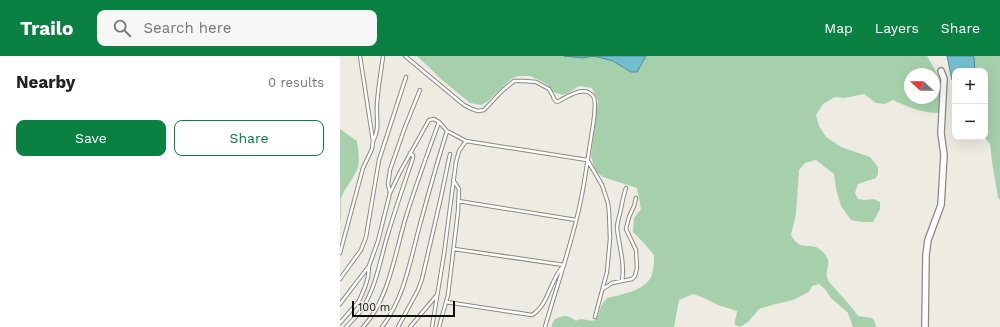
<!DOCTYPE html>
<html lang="en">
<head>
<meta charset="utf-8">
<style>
  :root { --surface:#fff; --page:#f6f6f6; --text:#222; --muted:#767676; --line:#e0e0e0; --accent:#0b8043 }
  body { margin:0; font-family:"Work Sans",sans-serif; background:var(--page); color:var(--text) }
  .controls { position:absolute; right:12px; top:12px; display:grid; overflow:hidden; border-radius:8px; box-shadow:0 4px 16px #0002 }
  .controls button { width:36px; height:36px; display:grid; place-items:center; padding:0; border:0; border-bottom:1px solid var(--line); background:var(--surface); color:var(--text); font:20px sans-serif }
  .compass { position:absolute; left:564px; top:12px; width:36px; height:36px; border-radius:50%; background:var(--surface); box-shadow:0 4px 16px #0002; rotate:291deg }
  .scale { position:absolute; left:12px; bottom:10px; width:103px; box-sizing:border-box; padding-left:4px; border:2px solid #0e0d0a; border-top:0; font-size:11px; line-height:14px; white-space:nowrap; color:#0e0d0a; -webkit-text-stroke:3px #eeebe2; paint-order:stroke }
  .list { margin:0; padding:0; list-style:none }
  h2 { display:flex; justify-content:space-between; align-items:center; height:52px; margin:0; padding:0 16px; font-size:17px }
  h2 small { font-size:13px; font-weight:400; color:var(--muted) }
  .actions { display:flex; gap:8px; padding:12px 16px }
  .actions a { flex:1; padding:9px 0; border:1px solid var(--accent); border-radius:8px; text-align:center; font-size:14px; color:var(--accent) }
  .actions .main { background:var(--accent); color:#fff }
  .icon { flex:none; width:22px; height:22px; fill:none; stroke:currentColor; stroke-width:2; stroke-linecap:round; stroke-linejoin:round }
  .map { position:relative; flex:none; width:660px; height:271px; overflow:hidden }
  header { display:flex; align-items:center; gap:24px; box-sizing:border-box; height:56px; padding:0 20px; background:var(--accent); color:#fff }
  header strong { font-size:19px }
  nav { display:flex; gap:22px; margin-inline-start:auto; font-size:14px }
  .search { width:280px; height:36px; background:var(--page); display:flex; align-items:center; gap:10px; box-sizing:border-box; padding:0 14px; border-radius:8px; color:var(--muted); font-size:15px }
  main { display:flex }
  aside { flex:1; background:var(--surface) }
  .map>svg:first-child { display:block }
  .green { fill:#a6d0ac; fill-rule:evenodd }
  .water { fill:#73bece; stroke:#558993 }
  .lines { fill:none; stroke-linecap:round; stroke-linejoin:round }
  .lane-casing { stroke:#8c8981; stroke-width:4.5 }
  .street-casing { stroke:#8c8981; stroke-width:8 }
  .lane { stroke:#fff; stroke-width:2.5 }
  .street { stroke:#fff; stroke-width:5.5 }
</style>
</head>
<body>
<header>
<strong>Trailo</strong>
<div class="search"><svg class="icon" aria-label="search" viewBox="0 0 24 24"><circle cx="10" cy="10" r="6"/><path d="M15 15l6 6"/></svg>Search here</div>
<nav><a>Map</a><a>Layers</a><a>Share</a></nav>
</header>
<main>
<aside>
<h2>Nearby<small>0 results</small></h2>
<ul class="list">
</ul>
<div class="actions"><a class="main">Save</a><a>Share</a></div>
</aside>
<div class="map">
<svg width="660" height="271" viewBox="0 0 660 271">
  <rect width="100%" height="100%" fill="#eeebe2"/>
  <!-- green -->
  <path class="green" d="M 77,0 L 587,0 L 604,30 L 606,52 L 601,57 C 584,58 568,51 553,44 L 545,48 L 536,47 L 524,38 L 504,42 L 495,41 L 483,48 L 476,59 L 479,70 L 486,81 L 501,91 L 530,101 L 538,111 L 538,118 L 536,122 L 518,128 L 515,137 L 518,143 L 525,144 L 534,143 L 540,146 L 540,153 L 533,166 L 521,166 L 511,164 L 501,150 L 496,133 L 494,118 L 476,104 L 465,107 L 459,114 L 456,158 L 451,179 C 461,198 471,184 482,195 C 495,208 483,212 488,224 C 490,228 495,232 498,236 C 505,244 512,251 518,260 L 532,262 L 535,266 L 536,271 L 513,271 L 508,257 L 491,242 L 485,233 L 479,228 L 472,230 L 469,236 L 453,244 L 432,249 L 419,253 L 409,265 L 400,271 L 395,269 C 394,264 397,260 397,255 L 378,249 L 364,242 L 353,238 L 339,244 L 334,271 L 211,271 L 214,264 C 224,259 226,258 236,265 L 241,263 L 253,265 L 258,260 L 261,250 L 267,242 C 283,238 311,234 313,214 C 314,209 314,204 314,199 L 304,187 L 293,176 L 294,162 L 301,153 L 297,132 L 263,121 L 255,115 L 251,100 L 258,45 L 252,32 L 239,30 L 228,37 L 223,39 L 213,36 L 208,29 L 201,25 L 190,20 L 178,20 L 171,23 L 147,46 L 141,49 L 130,47 L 101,23 ZM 570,18 L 594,18 L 594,42 L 570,42 Z
    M 633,0 L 660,0 L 660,144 L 658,141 L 652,106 L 650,88 L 644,81 L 645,15 L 635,15 L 634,1 Z
    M 0,73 L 17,85 C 18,94 21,107 16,116 C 12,125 4,133 1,143 C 0,150 2,158 0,165 Z"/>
  <!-- water -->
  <path class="water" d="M 224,0 L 306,0 L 297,16 L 291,16 L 273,5 L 254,0 L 243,2 Z
    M 607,0 L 633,0 L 634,1 L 635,15 L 615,15 L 615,24 L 612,24 Z"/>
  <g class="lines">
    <defs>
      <path id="lane" d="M 65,0 L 124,49 L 132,53 L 138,55 L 144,54 L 162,35 L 174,25 L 185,25 L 196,26 L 209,33 L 213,40 L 214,43 L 217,46 C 226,42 244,28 253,40 C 258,47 252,74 251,82 C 247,107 244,133 238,157 C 229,196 216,233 205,271
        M 33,85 C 40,73 36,62 37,48 C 38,32 41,16 43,0
        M 248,105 L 262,129 L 268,147 L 269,156 L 270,183 L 267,216 L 255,261
        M 50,137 L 48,128 L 50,114 L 65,71 L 80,34
        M 118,145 L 236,164
        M 114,193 L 224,209
        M 0,197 L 23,112 L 32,93 L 33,85 L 20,0
        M 0,223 L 21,194 L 26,181 L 39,104 L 66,21
        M 282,225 C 285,207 279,190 277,172 C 277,166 279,162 280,157 C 282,149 283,140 286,132
        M 263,233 L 272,227 L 292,223 L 295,220 L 297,212 L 296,194 L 286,173 L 289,161 L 294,150 L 296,142
        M 106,246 L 192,259 C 209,249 210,223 224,209
        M 0,248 L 29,210
        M 0,267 L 19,245 L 25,231 L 28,221 L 29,210 L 38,185 L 50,137 L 60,116 L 89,64 L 94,63 L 99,66 L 107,75 L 126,85 L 247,104
        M 6,271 C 12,265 18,259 22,253 C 36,231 40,205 47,181 C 55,154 64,128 73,102 L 73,99 L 70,97
        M 23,271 C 48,245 55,198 65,164 C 75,131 87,99 99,66
        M 42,271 C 64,242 70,206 79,172 C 88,139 97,107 107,75
        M 58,271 L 78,234 L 82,223 L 101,141 L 110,98
        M 70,271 L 97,239
        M 92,271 L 104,198 L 116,106 L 119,95 L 126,85
        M 99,271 L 108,239 L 118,155 L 119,133 L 113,124"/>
      <path id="street" d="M 585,271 L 586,199 L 588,184 L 601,149 L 604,99 L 601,77 L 604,23 L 601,15"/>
    </defs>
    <!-- lane casing -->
    <use href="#lane" class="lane-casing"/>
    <!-- street casing -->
    <use href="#street" class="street-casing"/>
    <!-- lane -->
    <use href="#lane" class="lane"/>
    <!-- street -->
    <use href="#street" class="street"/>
  </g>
</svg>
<div class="controls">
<button>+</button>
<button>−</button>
</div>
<svg class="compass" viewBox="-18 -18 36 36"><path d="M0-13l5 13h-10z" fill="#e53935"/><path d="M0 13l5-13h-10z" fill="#767676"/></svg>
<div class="scale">100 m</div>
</div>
</main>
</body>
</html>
